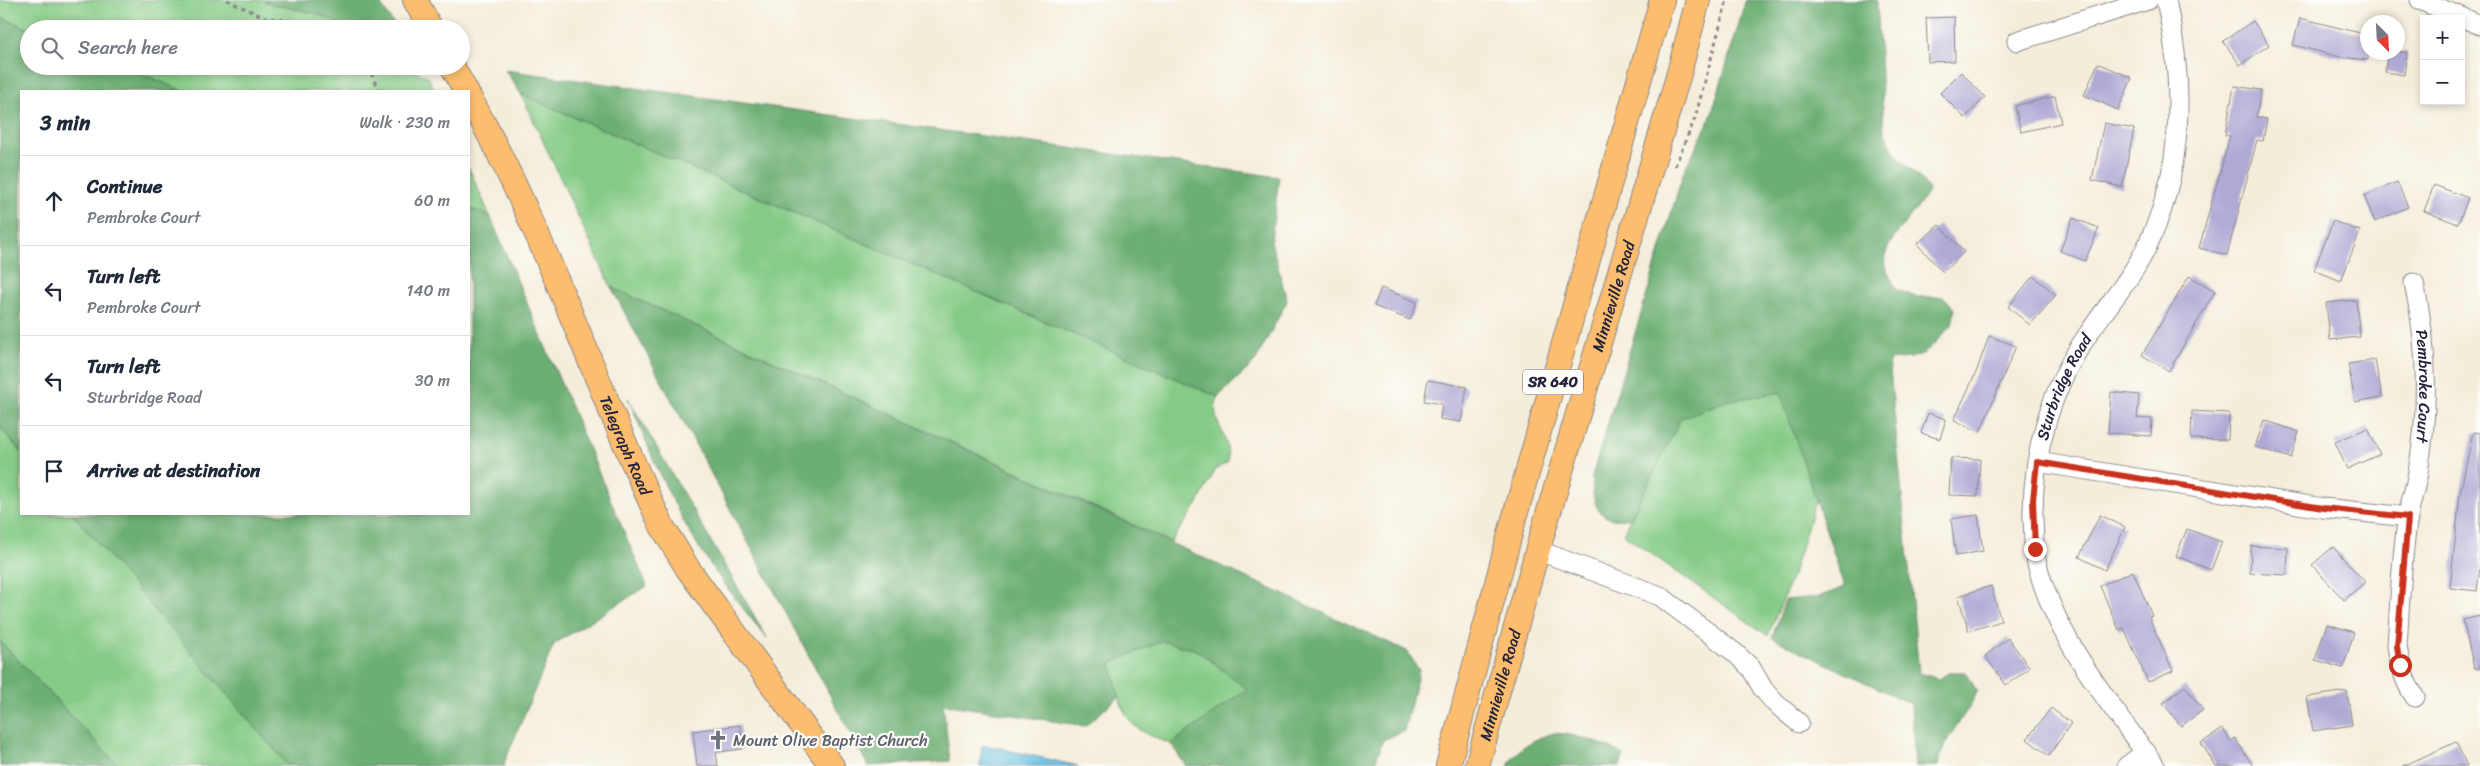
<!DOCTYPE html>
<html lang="en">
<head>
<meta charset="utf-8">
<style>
  :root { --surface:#fff; --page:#f2f2f3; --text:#1f2937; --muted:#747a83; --line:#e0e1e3 }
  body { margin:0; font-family:Sriracha,sans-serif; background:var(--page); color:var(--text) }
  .controls { position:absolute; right:15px; top:15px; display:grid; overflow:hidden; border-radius:0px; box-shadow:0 2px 8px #0003 }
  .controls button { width:45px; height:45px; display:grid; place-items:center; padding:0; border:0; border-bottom:1px solid var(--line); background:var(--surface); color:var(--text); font:25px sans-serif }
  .compass { position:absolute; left:2360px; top:15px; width:45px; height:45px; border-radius:50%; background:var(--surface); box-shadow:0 2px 8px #0003; rotate:156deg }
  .stop { position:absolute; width:15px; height:15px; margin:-11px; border:4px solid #c8321e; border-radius:50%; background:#fff }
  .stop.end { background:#c8321e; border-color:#fff; box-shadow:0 1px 5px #0008 }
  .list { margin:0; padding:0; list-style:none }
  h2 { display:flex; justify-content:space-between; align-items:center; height:65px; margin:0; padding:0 20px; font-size:21px }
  h2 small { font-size:16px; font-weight:400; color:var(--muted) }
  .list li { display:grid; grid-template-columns:32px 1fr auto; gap:15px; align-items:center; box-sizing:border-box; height:90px; padding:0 20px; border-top:1px solid var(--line) }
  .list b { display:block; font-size:19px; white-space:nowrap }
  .list p { margin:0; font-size:16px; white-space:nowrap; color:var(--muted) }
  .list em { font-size:16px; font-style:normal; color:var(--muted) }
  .icon { flex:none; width:28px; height:28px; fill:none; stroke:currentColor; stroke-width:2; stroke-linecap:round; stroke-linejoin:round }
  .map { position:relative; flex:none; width:2480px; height:766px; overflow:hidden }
  .search { position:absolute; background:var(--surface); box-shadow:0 2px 8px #0003; left:20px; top:20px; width:450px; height:55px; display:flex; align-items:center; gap:12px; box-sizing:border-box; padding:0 18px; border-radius:28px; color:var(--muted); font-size:19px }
  .panel { position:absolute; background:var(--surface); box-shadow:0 2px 8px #0003; left:20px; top:90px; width:450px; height:425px; border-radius:0px }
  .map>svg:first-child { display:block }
  .green { fill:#85cb86; stroke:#547660 }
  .forest { fill:#6caf73; stroke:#476857 }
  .water { fill:#63bee0; stroke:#42708e }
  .building { fill:#aea9d5 }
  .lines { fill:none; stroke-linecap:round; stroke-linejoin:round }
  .minor-casing { stroke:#8b888a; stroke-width:21 }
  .major-casing { stroke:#8b888a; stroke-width:26 }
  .path { stroke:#8b888a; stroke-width:3; stroke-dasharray:4 4; stroke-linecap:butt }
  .minor { stroke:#fff; stroke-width:19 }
  .major { stroke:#fcbd6e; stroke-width:24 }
  .route { stroke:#c8321e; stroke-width:6 }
  .labels { text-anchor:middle; stroke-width:4.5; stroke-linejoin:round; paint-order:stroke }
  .shield { fill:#fdfcf7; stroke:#646373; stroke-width:1 }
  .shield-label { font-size:15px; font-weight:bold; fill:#22223b }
  .street-label { font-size:16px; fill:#22223b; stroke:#fdfcf7 }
  .worship-label { font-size:16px; fill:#5b616d; stroke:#fdfcf7; text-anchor:start }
</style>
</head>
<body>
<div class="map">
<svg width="2480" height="766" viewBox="0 0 2480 766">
  <rect width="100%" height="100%" fill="#fdfcf7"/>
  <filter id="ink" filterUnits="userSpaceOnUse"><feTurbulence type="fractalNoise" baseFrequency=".02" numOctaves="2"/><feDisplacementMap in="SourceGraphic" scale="10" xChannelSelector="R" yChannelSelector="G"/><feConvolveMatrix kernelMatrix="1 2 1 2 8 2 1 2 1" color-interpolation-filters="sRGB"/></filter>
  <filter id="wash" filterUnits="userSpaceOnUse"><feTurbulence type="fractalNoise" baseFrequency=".0096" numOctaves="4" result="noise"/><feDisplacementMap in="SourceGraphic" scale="20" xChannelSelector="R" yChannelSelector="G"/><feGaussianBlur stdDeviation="1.12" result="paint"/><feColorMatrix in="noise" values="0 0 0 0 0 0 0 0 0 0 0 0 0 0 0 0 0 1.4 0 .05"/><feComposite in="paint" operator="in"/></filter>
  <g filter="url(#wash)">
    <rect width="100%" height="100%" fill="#f4edda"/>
    <!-- green -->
    <path class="green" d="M 0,0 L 263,0 L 272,4 L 318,14 L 351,29 L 30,29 L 0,17 Z
      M 122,66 L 405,66 L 428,77 L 435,91 L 183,91 Z
      M 521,94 L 1218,397 C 1211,418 1220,423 1226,442 C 1228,448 1228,455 1228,462 L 1216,469 L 1197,505 L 1171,542 L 611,287 Z
      M 469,168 L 490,216 L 469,208 Z
      M 1781,392 L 1816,499 L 1792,577 L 1768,636 L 1623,534 L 1681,418 L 1726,401 Z
      M 0,427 L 21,452 L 21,514 L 73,514 L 288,766 L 119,766 L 0,641 Z
      M 1162,641 L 1197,650 L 1247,689 L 1171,744 C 1159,739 1146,735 1136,727 C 1121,716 1115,681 1111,663 Z"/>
    <!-- forest -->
    <path class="forest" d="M 263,0 L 378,0 L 397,29 L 351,29 L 318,14 L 272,4 Z
      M 1746,0 L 1877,0 L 1884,131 C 1894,160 1913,166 1929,190 C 1920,207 1886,241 1885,258 C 1884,269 1892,280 1897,290 L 1916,297 L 1944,297 L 1955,309 L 1952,325 L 1925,353 L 1911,358 L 1889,360 L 1919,673 L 1939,679 L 1950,672 L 1966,672 L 1977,692 C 1966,718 1942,738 1938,766 L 1915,766 L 1911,704 L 1772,638 L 1785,600 L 1818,597 L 1845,587 L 1780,392 L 1726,401 L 1681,418 L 1631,518 C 1596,525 1593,504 1592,476 L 1677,194 L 1684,171 L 1710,119 Z
      M 0,17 L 30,29 L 29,66 L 122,66 L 183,91 L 21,91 L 21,452 L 0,427 Z
      M 505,70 L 1279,177 L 1271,241 L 1287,301 L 1255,362 L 1218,397 L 521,94 Z
      M 469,208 L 490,216 L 647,586 L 554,644 L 504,763 L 505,766 L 288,766 L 73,514 L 469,514 Z
      M 611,287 L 1407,651 L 1419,670 L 1404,731 L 1383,740 L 1374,766 L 1186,766 L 1171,744 L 1247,689 L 1197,650 L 1162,641 L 1111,663 L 1119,697 L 1085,726 L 943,704 L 950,761 L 868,766 Z
      M 628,398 L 767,638 C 732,596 698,552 674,503 C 656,469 643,433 628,398 Z
      M 0,641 L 119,766 L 0,766 Z
      M 1554,733 C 1580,735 1601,743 1624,755 L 1620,766 L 1508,766 C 1518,746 1534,739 1554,733 Z"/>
    <!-- water -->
    <path class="water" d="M 982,746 L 990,746 L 1078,766 L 980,766 Z"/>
    <g id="blocks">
      <!-- building -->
      <path class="building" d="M 1954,17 L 1955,61 L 1928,62 L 1926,18 Z
        M 2300,18 L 2368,35 L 2368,60 L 2340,57 L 2293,45 Z
        M 2253,21 L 2269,45 L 2240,65 L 2223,41 Z
        M 2388,52 L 2407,52 L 2404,75 L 2385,72 Z
        M 2098,63 L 2132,78 L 2118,110 L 2084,95 Z
        M 1961,72 L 1985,97 L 1965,118 L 1940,93 Z
        M 2234,86 L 2261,90 L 2256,117 L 2267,119 L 2263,141 L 2257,140 L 2227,255 L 2199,248 L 2230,136 L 2225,135 Z
        M 2055,96 L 2061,123 L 2021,132 L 2015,106 Z
        M 2104,123 L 2134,129 L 2122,187 L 2092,180 Z
        M 2397,182 L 2408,207 L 2375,222 L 2364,196 Z
        M 2434,185 L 2468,198 L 2458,224 L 2424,211 Z
        M 2073,218 L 2099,228 L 2085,261 L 2060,251 Z
        M 2333,221 L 2360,231 L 2341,281 L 2314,270 Z
        M 1939,225 L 1964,252 L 1943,272 L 1917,244 Z
        M 2033,276 L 2056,295 L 2030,325 L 2008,307 Z
        M 2189,276 L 2215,291 L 2169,371 L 2142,355 Z
        M 1381,288 L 1417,302 L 1410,320 L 1374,306 Z
        M 2356,300 L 2360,337 L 2330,340 L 2326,303 Z
        M 1989,336 L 2016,346 L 1980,432 L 1954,420 L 1977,370 Z
        M 2375,360 L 2382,397 L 2355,402 L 2348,364 Z
        M 1428,380 L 1467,387 L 1461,422 L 1440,419 L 1442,404 L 1424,401 Z
        M 2111,392 L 2139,395 L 2137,418 L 2152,419 L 2151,436 L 2108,433 Z
        M 2192,411 L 2229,413 L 2228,440 L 2191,439 Z
        M 1928,413 L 1946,419 L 1940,439 L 1921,433 Z
        M 2264,420 L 2299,432 L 2291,458 L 2255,447 Z
        M 2368,428 L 2380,454 L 2347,469 L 2335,442 Z
        M 2473,432 L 2480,433 L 2480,566 L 2477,591 L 2450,588 L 2460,494 Z
        M 1951,458 L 1980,459 L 1978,496 L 1949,495 Z
        M 1978,515 L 1983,551 L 1956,556 L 1951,519 Z
        M 2100,515 L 2125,527 L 2105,570 L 2079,557 Z
        M 2187,529 L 2222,542 L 2211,570 L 2176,556 Z
        M 2251,546 L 2288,548 L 2287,575 L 2250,573 Z
        M 2333,547 L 2365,582 L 2344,600 L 2312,565 Z
        M 2133,571 L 2152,616 L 2149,617 L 2173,671 L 2148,682 L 2124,628 L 2119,630 L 2100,586 Z
        M 1991,586 L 2001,621 L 1969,631 L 1958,596 Z
        M 2480,616 L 2480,668 L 2474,668 L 2463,620 Z
        M 2327,624 L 2354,632 L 2343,668 L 2315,660 Z
        M 2008,638 L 2030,668 L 2006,685 L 1985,656 Z
        M 2185,686 L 2203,710 L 2181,726 L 2163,703 Z
        M 2347,691 L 2352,725 L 2313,731 L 2307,697 Z
        M 2051,708 L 2071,723 L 2049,756 L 2027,739 Z
        M 740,725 L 743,749 L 716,752 L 718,766 L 697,766 L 693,731 Z
        M 2223,729 L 2231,741 L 2235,738 L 2253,766 L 2216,766 L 2201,743 Z
        M 2456,742 L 2467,766 L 2403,766 Z"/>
    </g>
  </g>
  <g filter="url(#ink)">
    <use href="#blocks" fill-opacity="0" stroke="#8b888a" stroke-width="1"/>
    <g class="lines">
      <defs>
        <g id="minor">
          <path d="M 2420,0 L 2480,25"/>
          <path d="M 2017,41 L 2148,0"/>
          <path id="s1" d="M 2414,283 C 2428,346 2429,409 2418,472 C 2416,487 2410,502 2408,517 C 2401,559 2400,603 2397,646 C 2400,665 2404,681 2415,697"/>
          <path d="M 2037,462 L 2323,508 L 2408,517"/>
          <path d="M 1537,550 L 1660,596 L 1734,652 L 1751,668 L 1763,689 L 1775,703 L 1799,723"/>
          <path d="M 2127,766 L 2146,752"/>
          <path id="s2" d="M 2155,766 C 2111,704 2056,640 2037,564 C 2033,550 2034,533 2033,519 C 2032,453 2051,387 2089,333 C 2109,303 2134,276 2149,242 C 2184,166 2184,81 2166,0"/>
        </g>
        <g id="major">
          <path d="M 415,0 L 431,29"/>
          <path d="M 452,66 L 466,91"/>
          <path id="s3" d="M 469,97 C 546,233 594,384 662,526 L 688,569 L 832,766"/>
          <path d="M 1448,766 L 1514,519 L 1662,0"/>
          <path id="s4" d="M 1477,766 L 1539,545 L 1678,77 L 1698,0"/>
        </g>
      </defs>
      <!-- minor casing -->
      <use href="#minor" class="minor-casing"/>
      <!-- major casing -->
      <use href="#major" class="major-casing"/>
      <!-- path -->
      <path class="path" d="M 227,0 L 266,18 L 305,22 L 327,29
        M 368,66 L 379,91
        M 1675,166 L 1695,118 L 1727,0"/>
      <!-- minor -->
      <use href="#minor" class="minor"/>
      <!-- major -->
      <use href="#major" class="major"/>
    </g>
  </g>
  <g class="lines" filter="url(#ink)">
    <!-- route -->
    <path class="route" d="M 2035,549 L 2033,500 L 2037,462 L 2323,508 L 2408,517 L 2397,646 L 2400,665"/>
  </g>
  <!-- icons -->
  <defs>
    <symbol id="church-bare" viewBox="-9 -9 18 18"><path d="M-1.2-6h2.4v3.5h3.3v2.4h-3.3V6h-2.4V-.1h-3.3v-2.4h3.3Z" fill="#6b7280" stroke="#fdfcf7" stroke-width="2.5" paint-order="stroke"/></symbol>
  </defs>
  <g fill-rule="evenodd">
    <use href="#church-bare" x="704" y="726" width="28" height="28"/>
  </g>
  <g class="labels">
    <!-- shield labels -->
    <rect class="shield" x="1523" y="369.5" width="60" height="25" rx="4"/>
    <g class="shield-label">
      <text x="1553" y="387">SR 640</text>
    </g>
    <!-- street labels -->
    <g class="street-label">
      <text dy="6" stroke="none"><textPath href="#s4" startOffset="489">Minnieville Road</textPath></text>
      <text dy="6" stroke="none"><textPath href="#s1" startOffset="104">Pembroke Court</textPath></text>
      <text dy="6" stroke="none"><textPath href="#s2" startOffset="418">Sturbridge Road</textPath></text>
      <text dy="6" stroke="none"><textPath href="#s3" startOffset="382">Telegraph Road</textPath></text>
      <text dy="6" stroke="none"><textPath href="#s4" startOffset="84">Minnieville Road</textPath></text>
    </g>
    <!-- worship labels -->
    <g class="worship-label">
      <text x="733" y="746">Mount Olive Baptist Church</text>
    </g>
  </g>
</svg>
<div class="controls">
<button>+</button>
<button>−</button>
</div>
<svg class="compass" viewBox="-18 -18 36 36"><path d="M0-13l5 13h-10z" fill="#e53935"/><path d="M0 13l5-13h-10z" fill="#747a83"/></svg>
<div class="stop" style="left:2400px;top:665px"></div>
<div class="stop end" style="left:2035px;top:549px"></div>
<div class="search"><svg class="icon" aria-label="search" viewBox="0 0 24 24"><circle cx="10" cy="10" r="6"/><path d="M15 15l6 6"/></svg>Search here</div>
<section class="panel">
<h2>3 min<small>Walk · 230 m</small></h2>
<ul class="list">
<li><svg class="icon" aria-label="ahead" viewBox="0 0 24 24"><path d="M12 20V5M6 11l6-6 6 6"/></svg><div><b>Continue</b><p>Pembroke Court</p></div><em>60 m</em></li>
<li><svg class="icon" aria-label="left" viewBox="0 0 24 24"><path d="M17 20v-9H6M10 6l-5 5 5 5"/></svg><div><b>Turn left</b><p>Pembroke Court</p></div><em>140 m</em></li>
<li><svg class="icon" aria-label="left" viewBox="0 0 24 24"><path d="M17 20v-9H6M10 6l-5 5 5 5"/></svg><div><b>Turn left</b><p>Sturbridge Road</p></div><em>30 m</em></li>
<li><svg class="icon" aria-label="arrive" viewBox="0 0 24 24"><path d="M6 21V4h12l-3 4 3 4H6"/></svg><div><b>Arrive at destination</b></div></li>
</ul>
</section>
</div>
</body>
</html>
